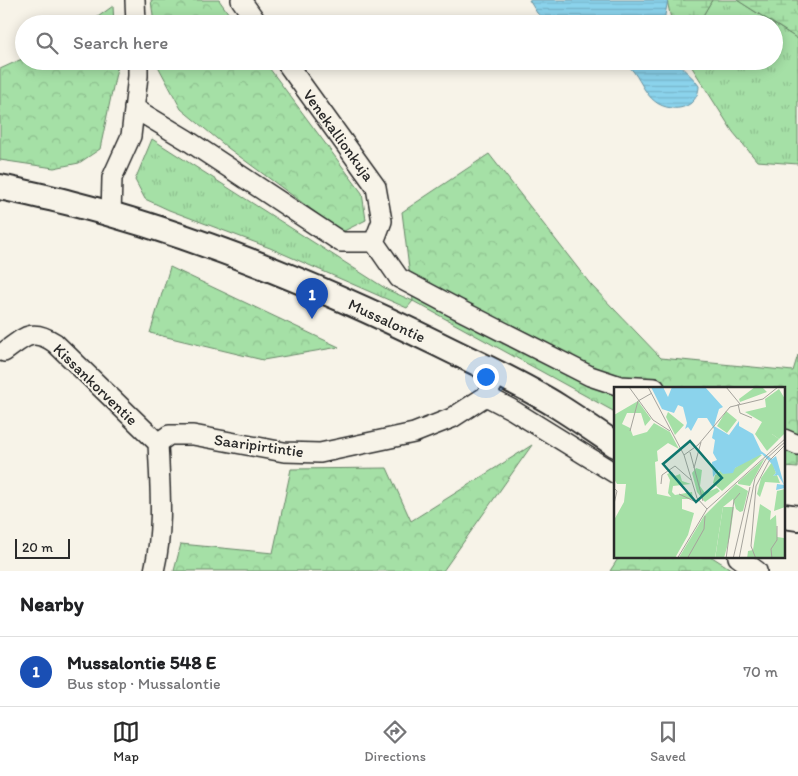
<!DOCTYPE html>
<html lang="en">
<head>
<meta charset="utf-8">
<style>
  :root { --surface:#fff; --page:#f6f6f6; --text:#202124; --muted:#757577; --line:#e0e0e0; --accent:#2b2b2b }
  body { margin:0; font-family:Itim,sans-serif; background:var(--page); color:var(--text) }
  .scale { position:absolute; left:15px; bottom:12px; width:55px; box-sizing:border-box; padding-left:5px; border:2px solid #2b2b2b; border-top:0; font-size:14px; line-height:18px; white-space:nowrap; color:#2b2b2b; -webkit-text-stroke:4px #f7f3e8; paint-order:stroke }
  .you { position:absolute; left:485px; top:376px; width:18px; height:18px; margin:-12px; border:4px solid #fff; border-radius:50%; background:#1a73e8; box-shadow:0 0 0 8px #1a73e833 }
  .badge { display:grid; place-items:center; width:32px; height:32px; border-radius:50%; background:var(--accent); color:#fff; font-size:16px; font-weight:700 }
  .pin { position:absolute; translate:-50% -41px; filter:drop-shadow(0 1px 2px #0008) }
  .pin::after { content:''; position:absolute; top:26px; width:18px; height:15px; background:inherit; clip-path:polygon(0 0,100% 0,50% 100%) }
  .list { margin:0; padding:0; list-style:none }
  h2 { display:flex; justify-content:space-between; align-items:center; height:65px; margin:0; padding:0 20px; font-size:21px }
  h2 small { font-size:16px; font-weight:400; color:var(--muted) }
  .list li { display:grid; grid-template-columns:32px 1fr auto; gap:15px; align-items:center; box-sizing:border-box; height:70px; padding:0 20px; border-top:1px solid var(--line) }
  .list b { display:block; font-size:19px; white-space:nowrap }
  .list p { margin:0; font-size:16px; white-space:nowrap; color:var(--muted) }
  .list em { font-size:16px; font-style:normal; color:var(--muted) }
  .icon { flex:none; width:28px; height:28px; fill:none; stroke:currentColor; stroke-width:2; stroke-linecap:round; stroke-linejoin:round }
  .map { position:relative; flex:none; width:798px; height:571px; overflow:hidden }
  .search { position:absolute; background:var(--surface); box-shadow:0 2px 12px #0003; left:15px; right:15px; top:15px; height:55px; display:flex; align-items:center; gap:12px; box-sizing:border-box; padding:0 18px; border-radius:28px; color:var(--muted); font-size:19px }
  .sheet { height:135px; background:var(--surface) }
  nav { display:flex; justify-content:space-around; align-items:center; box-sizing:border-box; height:70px; border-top:1px solid var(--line); background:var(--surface); font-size:14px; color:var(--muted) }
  nav a { display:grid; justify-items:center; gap:2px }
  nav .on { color:var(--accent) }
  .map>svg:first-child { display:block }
  .grass { fill:url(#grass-tufts); stroke:#688668 }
  .forest { fill:url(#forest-crowns); stroke:#688668 }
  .wetland { fill:url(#wetland-marsh); stroke:#688668 }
  .water { fill:url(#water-rules); stroke:#65909f }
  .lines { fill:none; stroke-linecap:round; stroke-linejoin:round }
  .minor-casing { stroke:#2b2b2b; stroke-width:22 }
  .major-casing { stroke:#2b2b2b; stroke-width:28 }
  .minor { stroke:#f7f3e8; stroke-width:19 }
  .major { stroke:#f7f3e8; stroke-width:24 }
  .labels { text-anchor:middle; stroke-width:4; stroke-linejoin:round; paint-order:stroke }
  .street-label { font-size:16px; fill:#2b2b2b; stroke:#f7f3e8 }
  .inset-road { fill:none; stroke:#a5a39c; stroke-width:1 }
  .view { fill:#0f766e; fill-opacity:0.15; stroke:#0f766e; stroke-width:2.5 }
  .inset-edge { fill:none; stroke:#2b2b2b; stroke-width:2.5 }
</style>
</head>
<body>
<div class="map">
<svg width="798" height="571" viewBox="0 0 798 571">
  <defs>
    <pattern id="grass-tufts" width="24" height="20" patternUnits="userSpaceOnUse" patternTransform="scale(1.25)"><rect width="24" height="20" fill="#a5e0a6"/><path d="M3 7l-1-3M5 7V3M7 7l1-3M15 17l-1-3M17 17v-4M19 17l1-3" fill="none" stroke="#8ec08f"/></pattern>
    <pattern id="forest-crowns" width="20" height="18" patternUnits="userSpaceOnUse" patternTransform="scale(1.25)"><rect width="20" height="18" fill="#a5e0a6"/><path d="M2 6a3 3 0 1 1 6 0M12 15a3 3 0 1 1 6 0" fill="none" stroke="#8ec08f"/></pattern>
    <pattern id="wetland-marsh" width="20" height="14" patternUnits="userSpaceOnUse" patternTransform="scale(1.25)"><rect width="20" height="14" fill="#a5e0a6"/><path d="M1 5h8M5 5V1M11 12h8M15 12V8" fill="none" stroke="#8ec08f"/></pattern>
    <pattern id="water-rules" width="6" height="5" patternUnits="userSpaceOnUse" patternTransform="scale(1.25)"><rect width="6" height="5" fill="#8bd3ec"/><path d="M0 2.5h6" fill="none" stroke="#78b5cb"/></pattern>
  </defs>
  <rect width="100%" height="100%" fill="#f7f3e8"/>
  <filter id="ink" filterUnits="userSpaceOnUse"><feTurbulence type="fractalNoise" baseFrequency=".02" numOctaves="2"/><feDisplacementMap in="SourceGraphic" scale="10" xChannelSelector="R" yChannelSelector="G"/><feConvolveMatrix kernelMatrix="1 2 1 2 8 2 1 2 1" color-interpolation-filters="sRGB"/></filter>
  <g filter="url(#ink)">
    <!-- grass -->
    <path class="grass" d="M 712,0 L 737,0 L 774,24 L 698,24 Z
      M 774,24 L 798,39 L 798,164 L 757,161 L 733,132 L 688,61 L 774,61 Z
      M 152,139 L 388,290 L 413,301 L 407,308 L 270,248 L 169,210 L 145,199 L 135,180 Z"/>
    <!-- forest -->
    <path class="forest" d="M 151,0 L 219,0 L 236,24 L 154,24 Z
      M 113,6 L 114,24 L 88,24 Z
      M 24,58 L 24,61 L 117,61 L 117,68 L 100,149 L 79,163 L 54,168 L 0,160 L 0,69 Z
      M 158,61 L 264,61 L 362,193 L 366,220 L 342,232 L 228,148 L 181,109 L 159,68 Z
      M 489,154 L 591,285 L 661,358 L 793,371 L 798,355 L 798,468 L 784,467 L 784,388 L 616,388 L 615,412 L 413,301 L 402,212 Z
      M 170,267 L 339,347 L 263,360 L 150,333 Z
      M 532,445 L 443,571 L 174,571 L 181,544 L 273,553 L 291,469 L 387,468 L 411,521 Z
      M 619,557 L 712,557 L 734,571 L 610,571 Z"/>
    <!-- wetland -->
    <path class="wetland" d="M 667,0 L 712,0 L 698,24 L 672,24 Z
      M 737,0 L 798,0 L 798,39 Z"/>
    <!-- water -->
    <path class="water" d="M 529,0 L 668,0 L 665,15 L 665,24 L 550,24 L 537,13 Z
      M 622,61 L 677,61 C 683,71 693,76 699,86 C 699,92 696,99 691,103 C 686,107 679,109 672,108 C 642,105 643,73 622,61 Z"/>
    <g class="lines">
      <defs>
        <path id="minor" d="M 135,0 L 136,24
          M 241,0 L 258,24
          M 285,61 L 376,187 L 382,221 L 374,242
          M 134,108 L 187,140 L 341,242 L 374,242
          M 111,215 L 112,178 L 131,136 L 138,76 L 138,61
          M 374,242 L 399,278 L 452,306 L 590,376 L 620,386 L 655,388
          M 4,352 C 24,338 31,327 55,343 L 158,443
          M 486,396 L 511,409 L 616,474
          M 784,439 L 798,445
          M 738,557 L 757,571
          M 154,571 C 164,529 160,487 158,443 L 169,435 L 193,435 L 284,452 L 320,453 L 414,433 L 452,418 L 486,396 L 498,374"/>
        <path id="major" d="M 0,187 C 23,192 47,197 70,203 C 196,235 322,287 438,344 C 478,364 521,383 559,407 C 578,419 597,432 616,445
          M 784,516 L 798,518"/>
      </defs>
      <!-- minor casing -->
      <use href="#minor" class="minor-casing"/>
      <!-- major casing -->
      <use href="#major" class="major-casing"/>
      <!-- minor -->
      <use href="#minor" class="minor"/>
      <!-- major -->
      <use href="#major" class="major"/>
    </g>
  </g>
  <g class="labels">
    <!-- street labels -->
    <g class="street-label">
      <text transform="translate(339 135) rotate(54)" y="6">Venekallionkuja</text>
      <text transform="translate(387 320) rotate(25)" y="6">Mussalontie</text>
      <text transform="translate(96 384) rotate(44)" y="6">Kissankorventie</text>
      <text transform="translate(259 445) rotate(8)" y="6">Saaripirtintie</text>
    </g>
  </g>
  <!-- overview -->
  <g transform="translate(614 387)">
    <rect width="171" height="171" fill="#f7f3e8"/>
    <path d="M 141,47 L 158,47 L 165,52 L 153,64 ZM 143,68 L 148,68 L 108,104 L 99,96 L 101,88 L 106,87 L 107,96 ZM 151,71 L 136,99 L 124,97 L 124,95 ZM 158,75 L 162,86 L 159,89 L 163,88 L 166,96 L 151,95 L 146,110 L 143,107 L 147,91 ZM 109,120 L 120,120 L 116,149 L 110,171 L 101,172 Z" fill="#a5e0a6"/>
    <path d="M 141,0 L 148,0 L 153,5 L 126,15 L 125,12 ZM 165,2 L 171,12 L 171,46 L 165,52 L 158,47 L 141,47 L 148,35 L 131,25 L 152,20 L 151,12 ZM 24,14 L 37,32 L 31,39 L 27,26 L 13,26 L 8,37 L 16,41 L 19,49 L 33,45 L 40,36 L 56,45 L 65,62 L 54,56 L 43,64 L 44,74 L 41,75 L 43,107 L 57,110 L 54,106 L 56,93 L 53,87 L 58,85 L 61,89 L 66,87 L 68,94 L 77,97 L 59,99 L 58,105 L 61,108 L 78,105 L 79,112 L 68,112 L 68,122 L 80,126 L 74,148 L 61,171 L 0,171 L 0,133 L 10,115 L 12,97 L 3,97 L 0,92 L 0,28 ZM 112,24 L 123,33 L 113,46 L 103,39 ZM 54,25 L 70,38 L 61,48 L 52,30 ZM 82,81 L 88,83 L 86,99 L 91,106 L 103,101 L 106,104 L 91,115 L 83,105 L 78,86 ZM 122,97 L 134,104 L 129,124 L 126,125 L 122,122 L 119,112 L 109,120 L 101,171 L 64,172 L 90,129 ZM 146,117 L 157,124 L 156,133 L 162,128 L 163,150 L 170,151 L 171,157 L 171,171 L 133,172 L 134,164 L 139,163 Z" fill="#a5e0a6"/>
    <path d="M 144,66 L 123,87 L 107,97 L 106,87 L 101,88 L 110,80 L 116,84 ZM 171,102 L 171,120 L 160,124 L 163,104 Z" fill="#a5e0a6"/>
    <path d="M 37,0 L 49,0 L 54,10 L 58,0 L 91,0 L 109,20 L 105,22 L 100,39 L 115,48 L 125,34 L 125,39 L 139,47 L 147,64 L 158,72 L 162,69 L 171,101 L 162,103 L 163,97 L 170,98 L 164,88 L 159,89 L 162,86 L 158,77 L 148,67 L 121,81 L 119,86 L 109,87 L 105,83 L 99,90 L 98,75 L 103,73 L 99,66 L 101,53 L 98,51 L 100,42 L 93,31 L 84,31 L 77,44 L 74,40 L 71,42 L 73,36 L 69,20 L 64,18 L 60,26 L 48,22 Z" fill="#8bd3ec"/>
    <path class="inset-road" d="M 15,0 L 39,33 L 56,44M 34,0 L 70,68 L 83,111 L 93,122M 112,0 L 126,17M 124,17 L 126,26 L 138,31M 16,44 L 24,14 L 38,6M 76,65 L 89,114M 70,68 L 84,58 L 116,20 L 149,12 L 164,0M 80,81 L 87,55M 47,97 L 48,88 L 61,79 L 77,93M 0,101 L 3,104 L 0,117M 65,107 L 80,114M 63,172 L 93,122 L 172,51M 73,172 L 90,142 L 91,129M 112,172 L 120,113 L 126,106M 119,172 L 136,100M 125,172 L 141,91 L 152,72 L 172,54M 142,172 L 137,159 L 142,99 L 155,74 L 172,57M 158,172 L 157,162 L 163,153 L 163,139"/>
    <path class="view" d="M 76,54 L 108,91 L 82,115 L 49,77 Z"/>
    <rect width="171" height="171" class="inset-edge"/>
  </g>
</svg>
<div class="scale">20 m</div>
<div class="you"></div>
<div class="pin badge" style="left:312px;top:319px;background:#1a4fb4">1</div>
<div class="search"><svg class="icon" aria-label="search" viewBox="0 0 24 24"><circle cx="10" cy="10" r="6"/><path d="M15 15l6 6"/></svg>Search here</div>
</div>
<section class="sheet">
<h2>Nearby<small></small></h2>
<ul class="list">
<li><span class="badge" style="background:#1a4fb4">1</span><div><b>Mussalontie 548 E</b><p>Bus stop · Mussalontie</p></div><em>70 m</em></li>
</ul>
</section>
<nav>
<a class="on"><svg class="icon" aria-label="map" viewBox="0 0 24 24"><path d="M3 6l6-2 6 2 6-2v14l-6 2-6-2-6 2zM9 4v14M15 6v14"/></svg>Map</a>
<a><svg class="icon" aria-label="directions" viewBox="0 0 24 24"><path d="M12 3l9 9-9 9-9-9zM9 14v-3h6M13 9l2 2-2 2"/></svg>Directions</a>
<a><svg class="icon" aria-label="saved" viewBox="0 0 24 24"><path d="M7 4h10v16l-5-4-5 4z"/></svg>Saved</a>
</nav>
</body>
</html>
